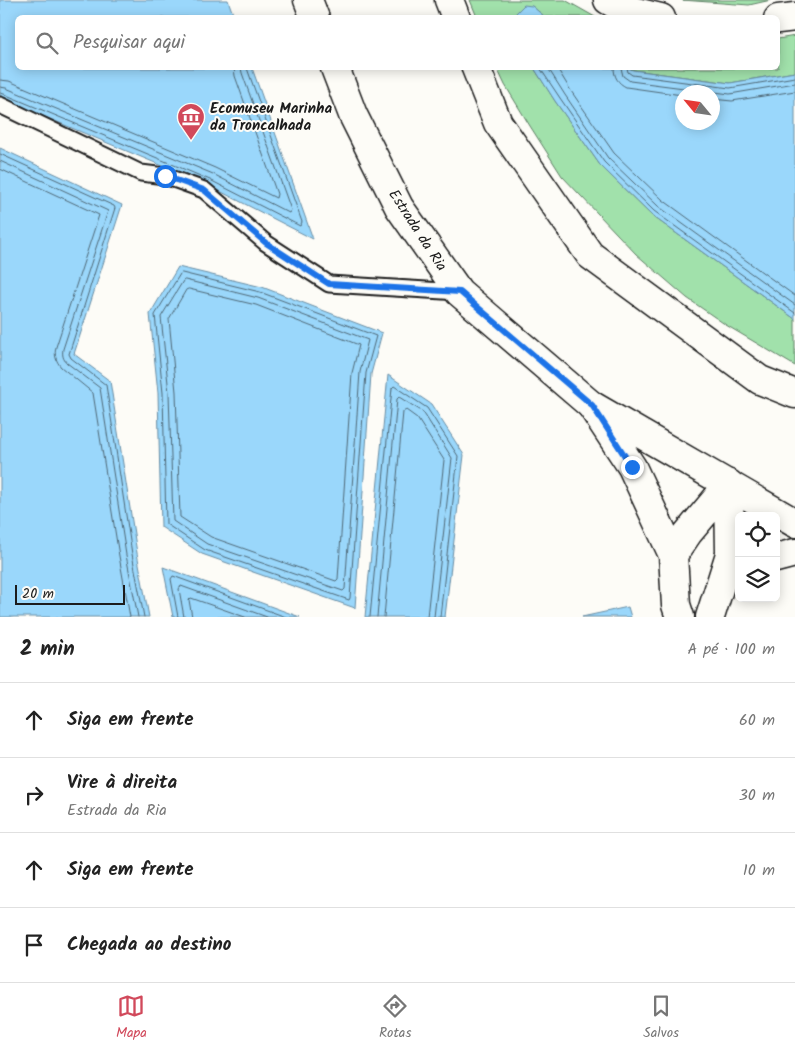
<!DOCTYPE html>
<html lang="pt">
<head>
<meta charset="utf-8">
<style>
  :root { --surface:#fff; --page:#f6f6f6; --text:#222; --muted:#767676; --line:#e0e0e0; --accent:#d1495b }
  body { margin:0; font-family:Kalam,sans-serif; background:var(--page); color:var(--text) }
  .controls { position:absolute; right:15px; bottom:15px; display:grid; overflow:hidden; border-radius:8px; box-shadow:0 2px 12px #0003 }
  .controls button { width:45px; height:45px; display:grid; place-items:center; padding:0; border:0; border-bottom:1px solid var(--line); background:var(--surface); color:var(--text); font:25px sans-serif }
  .compass { position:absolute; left:675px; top:85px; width:45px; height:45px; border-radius:50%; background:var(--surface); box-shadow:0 2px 12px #0003; rotate:299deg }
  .scale { position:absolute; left:15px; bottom:12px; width:110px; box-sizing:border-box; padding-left:5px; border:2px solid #1c1c1c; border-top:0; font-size:14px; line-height:18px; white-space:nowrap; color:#1c1c1c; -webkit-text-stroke:4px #fdfcf7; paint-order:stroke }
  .stop { position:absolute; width:15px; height:15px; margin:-11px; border:4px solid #1a73e8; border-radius:50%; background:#fff }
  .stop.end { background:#1a73e8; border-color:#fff; box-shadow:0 1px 5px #0008 }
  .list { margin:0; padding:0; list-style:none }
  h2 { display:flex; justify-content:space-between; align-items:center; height:65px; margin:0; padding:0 20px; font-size:21px }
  h2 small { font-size:16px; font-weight:400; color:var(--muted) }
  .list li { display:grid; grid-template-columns:32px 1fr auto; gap:15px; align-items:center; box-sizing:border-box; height:75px; padding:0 20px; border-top:1px solid var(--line) }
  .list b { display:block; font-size:19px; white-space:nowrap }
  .list p { margin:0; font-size:16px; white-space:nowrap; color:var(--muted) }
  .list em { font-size:16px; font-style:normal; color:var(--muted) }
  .icon { flex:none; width:28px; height:28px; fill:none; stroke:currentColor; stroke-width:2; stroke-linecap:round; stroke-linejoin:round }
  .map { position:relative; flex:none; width:795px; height:617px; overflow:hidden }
  .search { position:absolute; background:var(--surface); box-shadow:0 2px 12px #0003; left:15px; right:15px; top:15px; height:55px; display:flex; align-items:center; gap:12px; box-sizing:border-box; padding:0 18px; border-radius:8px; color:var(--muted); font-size:19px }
  .sheet { height:365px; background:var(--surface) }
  nav { display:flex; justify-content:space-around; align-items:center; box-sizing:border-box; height:70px; border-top:1px solid var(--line); background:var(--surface); font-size:14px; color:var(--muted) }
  nav a { display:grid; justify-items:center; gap:2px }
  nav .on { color:var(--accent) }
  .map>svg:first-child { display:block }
  .green { fill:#a1e1ab; stroke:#5e7e64 }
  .water { fill:#9ad7fb; stroke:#688ca2; fill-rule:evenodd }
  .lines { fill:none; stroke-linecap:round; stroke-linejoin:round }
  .shore { stroke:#4e6775; stroke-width:1 }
  .service-casing { stroke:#1c1c1c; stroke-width:19 }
  .minor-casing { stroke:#1c1c1c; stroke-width:31 }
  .tertiary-casing { stroke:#1c1c1c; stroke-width:31 }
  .motorway-casing { stroke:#1c1c1c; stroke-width:31 }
  .service { stroke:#fdfcf7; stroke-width:15 }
  .minor { stroke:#fdfcf7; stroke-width:28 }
  .tertiary { stroke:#fdfcf7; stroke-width:28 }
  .motorway { stroke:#fdfcf7; stroke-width:28 }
  .route { stroke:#1a73e8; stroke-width:6 }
  .labels { text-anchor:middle; stroke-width:4; stroke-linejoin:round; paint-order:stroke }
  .poi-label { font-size:15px; font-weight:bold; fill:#1c1c1c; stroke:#fdfcf7; text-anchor:start }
  .street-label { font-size:15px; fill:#1c1c1c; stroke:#fdfcf7 }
</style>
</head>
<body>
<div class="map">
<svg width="795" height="617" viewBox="0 0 795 617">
  <rect width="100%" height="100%" fill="#fdfcf7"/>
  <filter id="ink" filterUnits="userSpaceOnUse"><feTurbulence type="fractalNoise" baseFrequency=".02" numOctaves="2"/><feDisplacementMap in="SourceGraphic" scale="10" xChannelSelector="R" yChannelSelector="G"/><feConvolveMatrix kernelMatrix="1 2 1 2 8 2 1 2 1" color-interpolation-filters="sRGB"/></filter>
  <g filter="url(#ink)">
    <!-- green -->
    <path class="green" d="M 470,0 L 565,0 L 595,17 L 545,17 L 532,6 L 517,13 L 517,17 L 477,17 Z
      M 682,0 L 771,0 L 749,5 Z
      M 795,36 L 795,72 L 730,83 L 633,70 L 628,68 L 778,68 L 778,39 Z
      M 497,68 L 534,68 L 555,101 L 600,165 L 651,215 L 795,319 L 795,366 L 726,325 L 687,298 L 636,254 L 562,176 L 530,126 L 505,85 Z"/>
    <!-- water -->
    <path class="water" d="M 0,0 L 228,0 L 234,17 L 18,18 L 18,68 L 252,68 L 313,239 L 208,185 L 0,98 Z
      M 524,5 L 532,6 L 545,17 L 517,17 L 516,13 Z
      M 534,68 L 628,68 L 633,70 L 730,83 L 795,72 L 795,319 L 651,215 L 600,165 L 555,101 ZM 682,92 L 712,92 L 712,122 L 682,122 Z
      M 0,148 L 122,205 L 74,354 L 110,381 L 137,553 L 149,617 L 0,617 Z
      M 178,267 L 262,287 L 382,333 L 371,374 L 355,608 L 202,554 L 161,527 L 158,393 L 150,314 Z
      M 388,375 L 431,404 L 464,455 L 445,617 L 365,617 Z
      M 163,567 L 300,617 L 173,617 Z
      M 628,607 L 631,617 L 582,617 Z"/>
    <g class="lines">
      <!-- shore -->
      <path class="shore" d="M 540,68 L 560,98 L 604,162 L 654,211 L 795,313
        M 548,68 L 565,95 L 608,158 L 658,206 L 795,305
        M 557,68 L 571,91 L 614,153 L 663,200 L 795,296
        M 614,68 C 614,77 618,83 626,87 L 682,95
        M 621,68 L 623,76 L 630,81 L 730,94 L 795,83
        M 627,68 L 628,72 L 632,75 L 730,88 L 795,77
        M 0,80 L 9,81 L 215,168 L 276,198 L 277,194 L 235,76 L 234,68
        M 0,87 L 6,88 L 213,174 L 289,213 L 291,210 L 242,73 L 241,68
        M 0,93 L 4,94 L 210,180 L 300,226 L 302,222 L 248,71 L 247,68
        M 712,99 L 732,101 L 795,91
        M 0,154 L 114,206 L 115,208 L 69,354 L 71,358 L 106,385 L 132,554 L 144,617
        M 0,161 L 106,210 L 108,211 L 63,349 C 62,355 63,359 67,363 L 100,388 L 126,555 L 138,617
        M 0,169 L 97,214 L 99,215 L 56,347 C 54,355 56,361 61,367 L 93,393 L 119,556 L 130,617
        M 182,273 L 260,292 L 376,336 L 366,373 L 350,598 L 349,600 L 205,550 L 166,524 L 163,393 L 155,315 L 180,274 Z
        M 185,280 L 258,298 L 368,340 L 360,372 L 345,589 L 343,591 L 207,544 L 173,521 L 169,393 L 161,317 L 183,281 Z
        M 189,289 L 256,305 L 359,345 L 352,373 L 338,579 L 336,581 L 211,537 L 180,517 L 176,392 L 169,319 L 186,290 Z
        M 178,617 L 171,579 L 173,576 L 286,617
        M 184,617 L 179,589 L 181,586 L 267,617
        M 192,617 L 189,600 L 191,598 L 245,617
        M 370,617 L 392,388 L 394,386 L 427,408 L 458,456 L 440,617
        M 377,617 L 397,399 L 399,397 L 423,412 L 452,458 L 434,617
        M 384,617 L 403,412 L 406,410 L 417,418 L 444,460 L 427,617"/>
      <defs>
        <path id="service" d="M 0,105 L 141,173 L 165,176 L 204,190 L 266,243 L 329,284 L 459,292"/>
        <path id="minor" d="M 591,405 L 632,467 L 673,555 L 676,605 L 680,617
          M 673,555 L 688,533 L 729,484
          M 776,558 L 795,553
          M 710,617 L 730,554 L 729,484"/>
        <path id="tertiary" d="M 308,0 L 315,18
          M 335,68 L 353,115 L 399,207 L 459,292 L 591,405 L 795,523"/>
        <path id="motorway" d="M 449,0 L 456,18
          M 608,0 L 624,9 L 661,18
          M 778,19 L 795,17
          M 476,68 L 498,123 L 590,255 L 760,380 L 795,394"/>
      </defs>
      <!-- service casing -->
      <use href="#service" class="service-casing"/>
      <!-- minor casing -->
      <use href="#minor" class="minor-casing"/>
      <!-- tertiary casing -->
      <use href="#tertiary" class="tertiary-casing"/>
      <!-- motorway casing -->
      <use href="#motorway" class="motorway-casing"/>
      <!-- service -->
      <use href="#service" class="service"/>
      <!-- minor -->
      <use href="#minor" class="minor"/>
      <!-- tertiary -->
      <use href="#tertiary" class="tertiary"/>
      <!-- motorway -->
      <use href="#motorway" class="motorway"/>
    </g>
  </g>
  <g class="lines" filter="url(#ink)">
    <!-- route -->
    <path class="route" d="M 165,176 L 204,190 L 266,243 L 329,284 L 460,292 L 592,405 L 632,467"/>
  </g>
  <!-- icons -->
  <defs>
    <symbol id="museum-pin" viewBox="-11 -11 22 30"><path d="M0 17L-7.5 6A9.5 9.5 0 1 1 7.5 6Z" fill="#d1495b" stroke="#fdfcf7"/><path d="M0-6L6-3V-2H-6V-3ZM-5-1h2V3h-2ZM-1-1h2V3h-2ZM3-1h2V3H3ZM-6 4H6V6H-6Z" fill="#fff"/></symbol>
  </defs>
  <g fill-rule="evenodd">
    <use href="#museum-pin" x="175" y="101" width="32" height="43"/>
  </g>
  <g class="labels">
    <!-- poi labels -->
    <g class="poi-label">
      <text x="210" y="113">Ecomuseu Marinha<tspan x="210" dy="17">da Troncalhada</tspan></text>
    </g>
    <!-- street labels -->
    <g class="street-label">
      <text transform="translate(418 230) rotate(57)" y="5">Estrada da Ria</text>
    </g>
  </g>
</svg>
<div class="controls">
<button><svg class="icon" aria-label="locate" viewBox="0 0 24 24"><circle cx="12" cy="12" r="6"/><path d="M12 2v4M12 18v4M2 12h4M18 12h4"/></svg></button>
<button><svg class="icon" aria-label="layers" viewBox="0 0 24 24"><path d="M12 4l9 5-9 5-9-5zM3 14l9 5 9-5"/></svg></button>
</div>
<svg class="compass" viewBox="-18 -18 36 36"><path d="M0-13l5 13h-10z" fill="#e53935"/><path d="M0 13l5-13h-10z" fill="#767676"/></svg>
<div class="scale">20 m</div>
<div class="stop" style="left:165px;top:176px"></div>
<div class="stop end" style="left:632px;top:467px"></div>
<div class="search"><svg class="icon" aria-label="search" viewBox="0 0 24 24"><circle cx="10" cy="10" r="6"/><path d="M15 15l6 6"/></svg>Pesquisar aqui</div>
</div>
<section class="sheet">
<h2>2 min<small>A pé · 100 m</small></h2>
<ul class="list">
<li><svg class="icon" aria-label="ahead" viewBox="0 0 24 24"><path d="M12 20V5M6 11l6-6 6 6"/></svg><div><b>Siga em frente</b></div><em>60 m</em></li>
<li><svg class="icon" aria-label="right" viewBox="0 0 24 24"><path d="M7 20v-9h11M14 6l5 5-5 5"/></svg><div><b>Vire à direita</b><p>Estrada da Ria</p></div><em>30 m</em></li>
<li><svg class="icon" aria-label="ahead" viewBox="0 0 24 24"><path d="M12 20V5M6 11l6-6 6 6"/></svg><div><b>Siga em frente</b></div><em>10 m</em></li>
<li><svg class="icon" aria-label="arrive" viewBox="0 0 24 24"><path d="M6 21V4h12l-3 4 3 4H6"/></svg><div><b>Chegada ao destino</b></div></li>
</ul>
</section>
<nav>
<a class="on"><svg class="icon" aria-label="map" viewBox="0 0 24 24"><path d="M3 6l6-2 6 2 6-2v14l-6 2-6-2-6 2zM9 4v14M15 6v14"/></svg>Mapa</a>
<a><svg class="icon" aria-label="directions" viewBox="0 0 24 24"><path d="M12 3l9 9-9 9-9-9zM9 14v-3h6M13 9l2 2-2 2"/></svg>Rotas</a>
<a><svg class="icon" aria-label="saved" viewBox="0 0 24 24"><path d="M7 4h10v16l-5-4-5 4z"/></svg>Salvos</a>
</nav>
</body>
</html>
